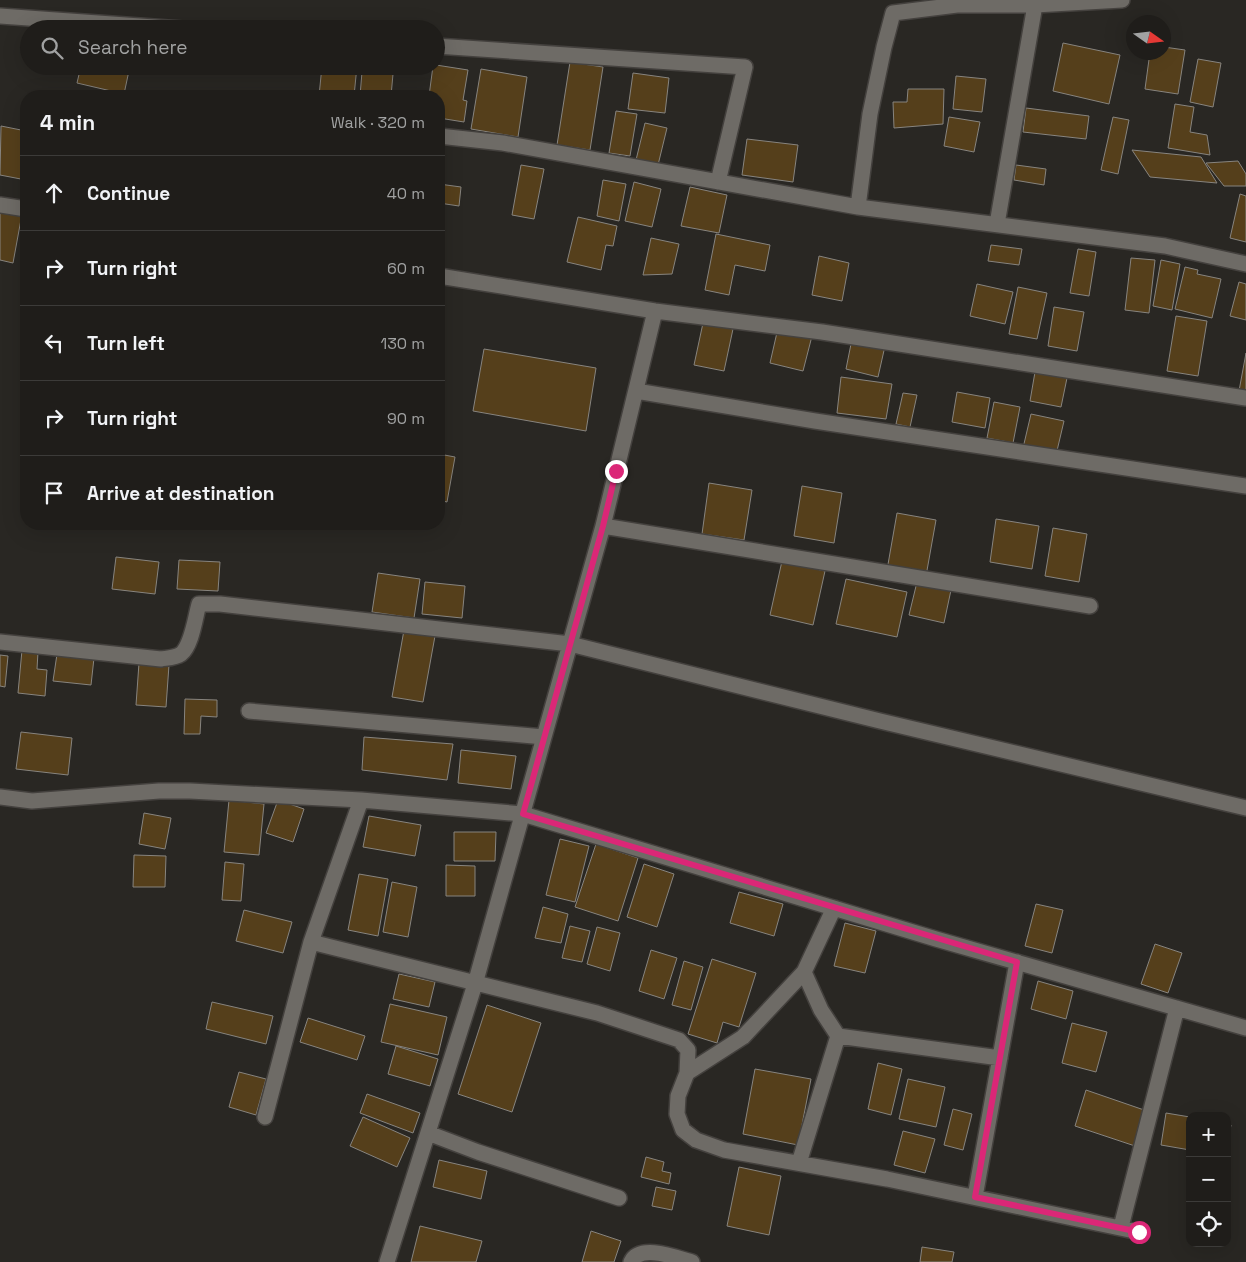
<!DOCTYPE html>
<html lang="en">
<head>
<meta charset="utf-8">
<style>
  :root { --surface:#1f1d1a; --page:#272623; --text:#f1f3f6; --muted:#a1a2a2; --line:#3c3b39 }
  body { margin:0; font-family:"Space Grotesk",sans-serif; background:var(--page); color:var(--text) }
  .controls { position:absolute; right:15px; bottom:15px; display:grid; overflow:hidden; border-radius:10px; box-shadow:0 5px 20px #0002 }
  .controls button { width:45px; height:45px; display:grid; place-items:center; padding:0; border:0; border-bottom:1px solid var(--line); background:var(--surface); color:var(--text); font:25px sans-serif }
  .compass { position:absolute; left:1126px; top:15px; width:45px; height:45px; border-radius:50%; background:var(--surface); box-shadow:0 5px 20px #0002; rotate:104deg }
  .stop { position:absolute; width:15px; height:15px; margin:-11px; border:4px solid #db2777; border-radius:50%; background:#fff }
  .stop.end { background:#db2777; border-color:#fff; box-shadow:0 1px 5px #0008 }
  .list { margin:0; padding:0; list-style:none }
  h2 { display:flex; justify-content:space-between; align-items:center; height:65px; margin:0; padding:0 20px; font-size:21px }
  h2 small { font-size:16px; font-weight:400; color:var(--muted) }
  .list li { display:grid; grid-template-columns:32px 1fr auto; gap:15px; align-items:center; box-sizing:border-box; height:75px; padding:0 20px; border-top:1px solid var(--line) }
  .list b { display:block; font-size:19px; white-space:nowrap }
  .list em { font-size:16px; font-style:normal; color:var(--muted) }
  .icon { flex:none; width:28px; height:28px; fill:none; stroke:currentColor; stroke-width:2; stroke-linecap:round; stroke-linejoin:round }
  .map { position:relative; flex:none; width:1246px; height:1262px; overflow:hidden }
  .search { position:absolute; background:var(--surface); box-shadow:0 5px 20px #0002; left:20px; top:20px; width:425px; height:55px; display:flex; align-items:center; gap:12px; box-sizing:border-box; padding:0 18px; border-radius:28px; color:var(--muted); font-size:19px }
  .panel { position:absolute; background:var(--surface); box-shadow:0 5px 20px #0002; left:20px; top:90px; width:425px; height:440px; border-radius:20px }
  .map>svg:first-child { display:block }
  .building { fill:#553f1b; stroke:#87847f }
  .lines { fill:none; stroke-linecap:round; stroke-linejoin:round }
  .minor-casing { stroke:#44413e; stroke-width:18 }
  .minor { stroke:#6e6b66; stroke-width:15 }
  .route { stroke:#db2777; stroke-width:6 }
</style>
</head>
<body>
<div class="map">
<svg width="1246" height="1262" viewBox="0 0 1246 1262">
  <rect width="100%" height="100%" fill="#292723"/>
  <!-- building -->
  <path class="building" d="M 1063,43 L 1120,55 L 1109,104 L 1053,91 Z
    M 1164,47 L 1185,50 L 1178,94 L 1145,89 L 1150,52 L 1164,52 Z
    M 1198,59 L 1221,63 L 1213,107 L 1190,102 Z
    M 570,62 L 603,67 L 590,150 L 557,145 Z
    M 436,65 L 468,70 L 463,100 L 467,101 L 464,122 L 439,118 L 439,96 L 429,96 L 433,66 Z
    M 81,66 L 130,66 L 124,94 L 77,83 Z
    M 322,66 L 357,66 L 354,96 L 319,96 Z
    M 481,69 L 527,77 L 518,137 L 471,129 Z
    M 362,72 L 393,74 L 391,96 L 360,96 Z
    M 633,73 L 669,78 L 665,113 L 628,109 Z
    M 956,76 L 986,79 L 982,112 L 953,109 Z
    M 908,89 L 944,89 L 943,124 L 894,128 L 893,102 L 907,102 Z
    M 1175,104 L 1194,107 L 1190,132 L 1207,135 L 1210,155 L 1168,148 Z
    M 1026,108 L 1089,116 L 1086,139 L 1023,132 Z
    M 616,111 L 637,114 L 630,156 L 609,153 Z
    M 949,117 L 980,122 L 974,152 L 944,146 Z
    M 1113,117 L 1129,120 L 1118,174 L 1101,170 Z
    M 645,123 L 667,128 L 658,165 L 636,160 Z
    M 1,126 L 26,131 L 26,180 L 0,175 Z
    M 747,139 L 798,145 L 793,182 L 742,175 Z
    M 1132,150 L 1201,157 L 1217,183 L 1150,177 Z
    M 1238,161 L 1246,174 L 1246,186 L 1224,186 L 1206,163 Z
    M 521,165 L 544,169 L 534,219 L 512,215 Z
    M 1016,165 L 1046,169 L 1044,185 L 1014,180 Z
    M 603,180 L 626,184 L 619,221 L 597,216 Z
    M 634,182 L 661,189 L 652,227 L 625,221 Z
    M 439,184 L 461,187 L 459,206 L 439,203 Z
    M 690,187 L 727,195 L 719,233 L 681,226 Z
    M 1240,194 L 1246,196 L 1246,242 L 1230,238 Z
    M 0,210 L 22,214 L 13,263 L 0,260 Z
    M 578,217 L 617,226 L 613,246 L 606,245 L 601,270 L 567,262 Z
    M 716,234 L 770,245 L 765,271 L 735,265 L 729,295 L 705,290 Z
    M 651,238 L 679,244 L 672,274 L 643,275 Z
    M 991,245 L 1022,249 L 1019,265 L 988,261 Z
    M 1078,249 L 1096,252 L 1089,296 L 1070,293 Z
    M 819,256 L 849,263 L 842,301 L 812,295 Z
    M 1131,258 L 1155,260 L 1149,313 L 1125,310 Z
    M 1161,260 L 1180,264 L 1172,310 L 1153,306 Z
    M 1185,267 L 1198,270 L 1197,274 L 1221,279 L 1212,318 L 1175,309 Z
    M 1239,282 L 1246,284 L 1246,320 L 1230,316 Z
    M 977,284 L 1013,292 L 1005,324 L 970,316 Z
    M 1018,287 L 1047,293 L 1037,339 L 1009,334 Z
    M 1054,307 L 1084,312 L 1077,351 L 1048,346 Z
    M 1176,316 L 1207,321 L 1198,376 L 1167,371 Z
    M 703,323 L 733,329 L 724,371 L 694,365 Z
    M 778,328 L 812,336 L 803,371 L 770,363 Z
    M 852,339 L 885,346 L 878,377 L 846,369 Z
    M 484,349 L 596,368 L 586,431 L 473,411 Z
    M 1246,353 L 1246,393 L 1239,391 Z
    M 1035,372 L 1067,378 L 1061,407 L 1030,401 Z
    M 841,377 L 892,384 L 886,419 L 837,413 Z
    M 957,392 L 990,398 L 985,428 L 952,422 Z
    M 903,393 L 917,395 L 910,427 L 896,424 Z
    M 994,402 L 1020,407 L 1013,443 L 987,438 Z
    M 1031,414 L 1064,421 L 1056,455 L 1023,448 Z
    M 439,454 L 455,457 L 447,502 L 439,500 Z
    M 709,483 L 752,490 L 744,540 L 702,534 Z
    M 802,486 L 842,493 L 834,543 L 794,536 Z
    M 897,513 L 936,520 L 926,576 L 887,570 Z
    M 996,519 L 1039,526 L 1032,569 L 990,562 Z
    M 1053,528 L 1087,534 L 1079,582 L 1045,576 Z
    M 116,557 L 159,562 L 155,594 L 112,589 Z
    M 179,560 L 220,562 L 218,591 L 177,589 Z
    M 782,561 L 825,571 L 813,625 L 770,615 Z
    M 378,573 L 420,579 L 414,618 L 372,612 Z
    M 846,579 L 907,592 L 897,637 L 836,624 Z
    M 425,582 L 465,586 L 462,618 L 422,614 Z
    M 917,582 L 951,590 L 944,623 L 909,615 Z
    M 404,630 L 435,636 L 423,702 L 392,697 Z
    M 22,650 L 38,652 L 37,669 L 47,670 L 45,696 L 18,693 Z
    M 57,654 L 94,658 L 91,685 L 53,681 Z
    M 0,655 L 8,656 L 5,687 L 0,686 Z
    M 139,663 L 169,665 L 166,707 L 136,705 Z
    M 185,699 L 217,700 L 217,717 L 201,716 L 200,734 L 184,734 Z
    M 21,732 L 72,738 L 68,775 L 16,769 Z
    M 364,737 L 453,744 L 447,780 L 362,770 Z
    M 461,750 L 516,756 L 511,789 L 458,783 Z
    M 229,800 L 264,804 L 259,855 L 224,852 Z
    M 278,800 L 304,809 L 293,842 L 266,833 Z
    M 144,813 L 171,818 L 165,849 L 139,844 Z
    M 369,816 L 421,825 L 415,856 L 363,847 Z
    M 454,832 L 496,832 L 495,861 L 454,861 Z
    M 560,839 L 589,846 L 575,902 L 546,895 Z
    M 596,844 L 638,858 L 618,921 L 575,907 Z
    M 134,855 L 166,856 L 165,887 L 133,887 Z
    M 225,862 L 244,864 L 241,901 L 222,900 Z
    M 644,864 L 674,874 L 657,927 L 627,917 Z
    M 446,865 L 475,866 L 475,896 L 446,896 Z
    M 359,874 L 388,879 L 378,936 L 348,930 Z
    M 392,882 L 417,887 L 408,937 L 383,932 Z
    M 739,892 L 783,904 L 774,936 L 730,923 Z
    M 1036,904 L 1063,910 L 1052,953 L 1025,946 Z
    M 543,907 L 568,914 L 561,943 L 535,938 Z
    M 244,910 L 292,922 L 283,953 L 236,941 Z
    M 845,923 L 876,931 L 865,973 L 834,966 Z
    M 570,926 L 590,931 L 582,962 L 562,958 Z
    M 597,927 L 620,933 L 610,971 L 587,964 Z
    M 1155,944 L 1182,953 L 1168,993 L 1141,984 Z
    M 651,950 L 677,958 L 664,999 L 639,991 Z
    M 712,959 L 756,973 L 739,1027 L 723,1022 L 717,1043 L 688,1034 Z
    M 684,961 L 703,967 L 691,1010 L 672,1005 Z
    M 399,974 L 435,982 L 429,1007 L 393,999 Z
    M 1038,981 L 1073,991 L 1066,1019 L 1031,1009 Z
    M 212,1002 L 273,1016 L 266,1044 L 206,1029 Z
    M 390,1004 L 447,1017 L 438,1055 L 381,1042 Z
    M 487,1005 L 541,1023 L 512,1112 L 458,1094 Z
    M 308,1018 L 365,1036 L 357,1060 L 300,1042 Z
    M 1072,1023 L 1107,1032 L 1096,1072 L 1062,1063 Z
    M 396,1046 L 438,1059 L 430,1086 L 388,1074 Z
    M 878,1063 L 902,1069 L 891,1115 L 868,1109 Z
    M 755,1069 L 811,1079 L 798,1145 L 743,1134 Z
    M 239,1072 L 266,1079 L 256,1115 L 229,1107 Z
    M 908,1079 L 945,1087 L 936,1127 L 899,1119 Z
    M 1086,1090 L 1147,1111 L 1135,1146 L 1075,1126 Z
    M 367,1094 L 420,1113 L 413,1133 L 360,1113 Z
    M 953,1109 L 972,1114 L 963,1150 L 944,1145 Z
    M 1166,1113 L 1190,1117 L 1190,1150 L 1161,1145 Z
    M 363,1117 L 410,1138 L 397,1167 L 350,1146 Z
    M 1227,1124 L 1231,1125 L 1227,1146 Z
    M 903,1131 L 935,1139 L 925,1173 L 894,1165 Z
    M 646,1157 L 664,1162 L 662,1171 L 671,1173 L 669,1184 L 641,1177 Z
    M 439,1160 L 487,1171 L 481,1199 L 433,1187 Z
    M 739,1167 L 781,1176 L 769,1235 L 727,1226 Z
    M 656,1187 L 676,1191 L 672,1210 L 652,1206 Z
    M 420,1226 L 482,1241 L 476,1262 L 411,1262 Z
    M 591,1231 L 621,1241 L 614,1262 L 582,1262 Z
    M 922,1247 L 954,1252 L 952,1262 L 920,1262 Z"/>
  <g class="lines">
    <defs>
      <path id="minor" d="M 0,16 L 182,29
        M 436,46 L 745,67 L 718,182
        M 439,136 L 503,143 L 858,207 L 1165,246 L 1246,264
        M 0,205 L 26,209
        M 858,207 L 870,114 L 884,47 L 893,13 L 957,5 L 1035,5 L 1122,0
        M 997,224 L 1035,5
        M 439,276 L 655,311 L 822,332 L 1246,398
        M 636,391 L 815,421 L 1246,486
        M 603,526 L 1090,606
        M 0,642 L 161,659 C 167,658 175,658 181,654 C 192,645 195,618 199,604 L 220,604 L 570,644 L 880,721 L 1246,808
        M 249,711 L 544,737
        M 0,797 L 32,801 L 159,791 L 190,791 L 361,800 L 523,814 L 936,939 L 1246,1028
        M 311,942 L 597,1013 L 679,1040 L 688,1050 L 687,1073 L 678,1096 L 677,1114 L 683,1130 L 696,1140 L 724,1150 L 887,1179 L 1139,1232
        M 838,1036 L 1000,1058
        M 687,1073 L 743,1037 L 804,972 L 834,908
        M 265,1117 L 311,942 L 361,800
        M 428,1133 L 478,1152 L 619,1198
        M 799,1163 L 838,1036 L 821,1010 L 804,972
        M 975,1197 L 1017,962
        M 1121,1227 L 1177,1008
        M 387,1262 L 475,984 L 603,526 L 655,311
        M 631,1262 C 640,1243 677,1258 692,1262"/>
    </defs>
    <!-- minor casing -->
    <use href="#minor" class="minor-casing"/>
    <!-- minor -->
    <use href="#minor" class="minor"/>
  </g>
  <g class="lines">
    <!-- route -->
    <path class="route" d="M 616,471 L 603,526 L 523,814 L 1017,962 L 975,1197 L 1139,1232"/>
  </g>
</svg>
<div class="controls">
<button>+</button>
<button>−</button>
<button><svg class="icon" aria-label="locate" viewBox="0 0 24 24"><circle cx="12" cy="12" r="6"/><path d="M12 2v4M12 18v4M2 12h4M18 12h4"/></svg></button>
</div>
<svg class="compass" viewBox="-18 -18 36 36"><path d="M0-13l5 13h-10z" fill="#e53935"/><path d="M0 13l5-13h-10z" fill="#a1a2a2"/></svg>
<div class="stop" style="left:1139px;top:1232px"></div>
<div class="stop end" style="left:616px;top:471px"></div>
<div class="search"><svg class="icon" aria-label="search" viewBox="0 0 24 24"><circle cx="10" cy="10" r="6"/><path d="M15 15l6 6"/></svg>Search here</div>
<section class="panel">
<h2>4 min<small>Walk · 320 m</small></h2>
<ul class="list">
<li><svg class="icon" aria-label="ahead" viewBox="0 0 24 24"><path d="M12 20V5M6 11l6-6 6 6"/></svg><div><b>Continue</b></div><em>40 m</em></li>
<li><svg class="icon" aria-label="right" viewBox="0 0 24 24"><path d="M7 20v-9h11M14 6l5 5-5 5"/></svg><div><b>Turn right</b></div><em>60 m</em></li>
<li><svg class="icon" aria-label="left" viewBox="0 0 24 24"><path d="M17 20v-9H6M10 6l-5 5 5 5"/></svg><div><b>Turn left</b></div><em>130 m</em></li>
<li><svg class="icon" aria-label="right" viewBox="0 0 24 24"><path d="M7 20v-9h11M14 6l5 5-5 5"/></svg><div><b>Turn right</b></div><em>90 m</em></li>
<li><svg class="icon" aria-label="arrive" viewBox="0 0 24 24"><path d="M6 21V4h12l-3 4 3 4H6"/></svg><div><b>Arrive at destination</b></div></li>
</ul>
</section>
</div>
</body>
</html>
